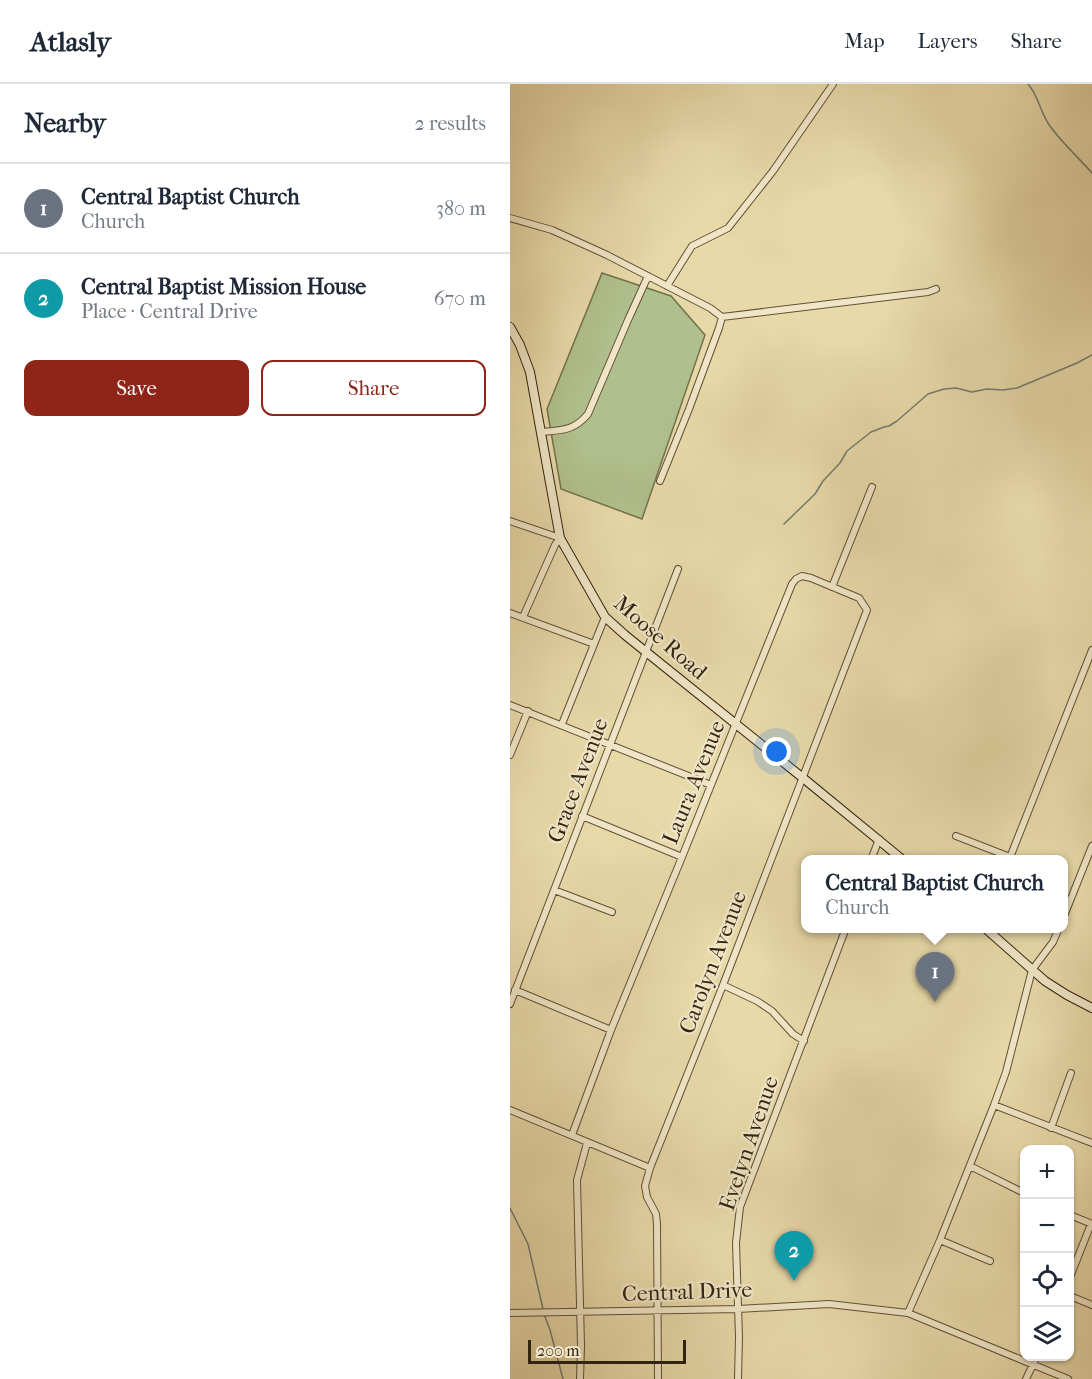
<!DOCTYPE html>
<html lang="en">
<head>
<meta charset="utf-8">
<style>
  :root { --surface:#fff; --page:#f2f2f3; --text:#1f2937; --muted:#747a83; --line:#e0e1e3; --accent:#8f2418 }
  body { margin:0; font-family:"IM FELL French Canon",serif; background:var(--page); color:var(--text) }
  .controls { position:absolute; right:18px; bottom:18px; display:grid; overflow:hidden; border-radius:12px; box-shadow:0 2px 4px #0004 }
  .controls button { width:54px; height:54px; display:grid; place-items:center; padding:0; border:0; border-bottom:2px solid var(--line); background:var(--surface); color:var(--text); font:30px sans-serif }
  .scale { position:absolute; left:18px; bottom:15px; width:158px; box-sizing:border-box; padding-left:6px; border:3px solid #332311; border-top:0; font-size:16px; line-height:21px; white-space:nowrap; color:#332311; -webkit-text-stroke:4px #f0e6c7; paint-order:stroke }
  .you { position:absolute; left:267px; top:668px; width:21px; height:21px; margin:-15px; border:4px solid #fff; border-radius:50%; background:#1a73e8; box-shadow:0 0 0 9px #1a73e833 }
  .badge { display:grid; place-items:center; width:39px; height:39px; border-radius:50%; background:var(--accent); color:#fff; font-size:20px; font-weight:700 }
  .pin { position:absolute; translate:-50% -50px; filter:drop-shadow(0 2px 3px #0008) }
  .pin::after { content:''; position:absolute; top:32px; width:21px; height:18px; background:inherit; clip-path:polygon(0 0,100% 0,50% 100%) }
  .popup { position:absolute; left:291px; top:771px; width:267px; height:78px; box-sizing:border-box; display:grid; place-content:center; border-radius:12px; background:var(--surface); filter:drop-shadow(0 2px 4px #0005); font-size:20px; white-space:nowrap; color:var(--muted) }
  .popup b { font-size:22px; color:var(--text) }
  .popup::after { content:''; position:absolute; left:50%; top:100%; margin-left:-12px; border:12px solid transparent; border-top-color:var(--surface) }
  .list { margin:0; padding:0; list-style:none }
  h2 { display:flex; justify-content:space-between; align-items:center; height:78px; margin:0; padding:0 24px; font-size:26px }
  h2 small { font-size:20px; font-weight:400; color:var(--muted) }
  .list li { display:grid; grid-template-columns:39px 1fr auto; gap:18px; align-items:center; box-sizing:border-box; height:90px; padding:0 24px; border-top:2px solid var(--line) }
  .list b { display:block; font-size:22px; white-space:nowrap }
  .list p { margin:0; font-size:20px; white-space:nowrap; color:var(--muted) }
  .list em { font-size:20px; font-style:normal; color:var(--muted) }
  .actions { display:flex; gap:12px; padding:18px 24px }
  .actions a { flex:1; padding:14px 0; border:2px solid var(--accent); border-radius:12px; text-align:center; font-size:21px; color:var(--accent) }
  .actions .main { background:var(--accent); color:#fff }
  .icon { flex:none; width:33px; height:33px; fill:none; stroke:currentColor; stroke-width:2; stroke-linecap:round; stroke-linejoin:round }
  .map { position:relative; flex:none; width:582px; height:1295px; overflow:hidden }
  header { display:flex; align-items:center; gap:36px; box-sizing:border-box; height:84px; padding:0 30px; background:var(--surface); border-bottom:2px solid var(--line) }
  header strong { font-size:28px }
  nav { display:flex; gap:33px; margin-inline-start:auto; font-size:21px }
  main { display:flex }
  aside { flex:1; background:var(--surface) }
  .map>svg:first-child { display:block }
  .green { fill:#b0c08c; stroke:#72724e; stroke-width:1.5 }
  .lines { fill:none; stroke-linecap:round; stroke-linejoin:round }
  .stream { stroke:#717c72; stroke-width:1.5 }
  .street-casing { stroke:#605037; stroke-width:8 }
  .secondary-casing { stroke:#332311; stroke-width:10 }
  .street { stroke:#f0e6c7; stroke-width:6 }
  .secondary { stroke:#f0e6c7; stroke-width:8 }
  .labels { text-anchor:middle; stroke-width:4.5; stroke-linejoin:round; paint-order:stroke }
  .street-label { font-size:22px; fill:#332311; stroke:#f0e6c7 }
</style>
</head>
<body>
<header>
<strong>Atlasly</strong>
<nav><a>Map</a><a>Layers</a><a>Share</a></nav>
</header>
<main>
<aside>
<h2>Nearby<small>2 results</small></h2>
<ul class="list">
<li><span class="badge" style="background:#6b7280">1</span><div><b>Central Baptist Church</b><p>Church</p></div><em>380 m</em></li>
<li><span class="badge" style="background:#0f9aa8">2</span><div><b>Central Baptist Mission House</b><p>Place · Central Drive</p></div><em>670 m</em></li>
</ul>
<div class="actions"><a class="main">Save</a><a>Share</a></div>
</aside>
<div class="map">
<svg width="582" height="1295" viewBox="0 0 582 1295">
  <rect width="100%" height="100%" fill="#e8d9a9"/>
  <filter id="stains"><feTurbulence type="fractalNoise" baseFrequency=".00333" numOctaves="4"/><feColorMatrix values="0 0 0 0 .2 0 0 0 0 .09 0 0 0 0 .02 0 0 0 .5 -.17"/></filter>
  <radialGradient id="worn" r=".72"><stop offset=".6" stop-color="#630" stop-opacity="0"/><stop offset="1" stop-color="#630" stop-opacity=".3"/></radialGradient>
  <!-- green -->
  <path class="green" d="M 92,189 L 161,212 L 195,251 L 132,435 L 51,405 L 37,325 Z"/>
  <g class="lines">
    <!-- stream -->
    <path class="stream" d="M 518,0 C 529,12 530,29 540,42 C 552,59 568,73 582,89
      M 274,440 L 305,410 L 313,397 L 330,379 L 337,367 L 361,348 L 374,343 L 379,342 L 387,337 L 418,310 L 434,305 L 446,304 L 462,308 L 477,305 L 493,306 L 507,304 L 567,279 L 582,271
      M 0,1124 L 18,1160 L 33,1225
      M 34,1230 L 40,1246 L 53,1295"/>
    <defs>
      <path id="street" d="M 0,134 L 42,146 L 97,171 L 200,224 L 212,233
        M 157,202 L 182,162 L 218,144 L 263,87 L 323,0
        M 212,233 L 418,208 L 426,205
        M 31,348 C 52,346 64,347 78,330 L 118,236 L 138,192
        M 150,397 L 179,325 L 209,244 L 212,233
        M 0,437 L 50,454 L 45,461 L 13,533
        M 322,503 L 362,403
        M 0,529 L 84,560
        M 0,621 L 201,701
        M 52,640 L 95,533
        M 0,671 L 18,627
        M 72,732 L 172,773
        M 446,752 L 500,773
        M 361,776 L 369,755
        M 499,776 L 582,566
        M 44,806 L 102,828
        M 554,832 L 582,762
        M 213,901 L 247,917 L 262,927 L 283,950 L 294,957
        M 5,906 L 101,946
        M 0,920 L 168,485
        M 484,1021 L 582,1059
        M 0,1026 L 140,1084
        M 541,1044 L 561,989
        M 62,1051 L 101,946 L 172,773 L 282,500 L 286,495 L 292,492 L 301,494 L 349,514 L 357,526 L 352,539 L 213,901 L 140,1084 L 135,1102 L 137,1113 L 146,1130 L 147,1140 L 148,1295
        M 460,1082 L 514,1109
        M 560,1131 L 582,1140
        M 430,1156 L 480,1177
        M 560,1193 L 581,1140
        M 560,1212 L 582,1221
        M 0,1229 L 228,1225 L 319,1220 L 398,1229 L 558,1295
        M 398,1229 L 430,1156 L 484,1021 L 496,988 L 522,886 L 543,858 L 549,844
        M 70,1295 L 71,1262 L 67,1096 L 77,1059
        M 228,1295 L 229,1253 L 226,1159 L 230,1123 L 336,844
        M 516,1295 L 527,1272"/>
      <path id="secondary" d="M 0,243 L 10,261 L 20,288 L 50,454 L 95,533 L 115,551 L 293,694 L 393,776
        M 475,844 L 535,897 L 557,911 L 582,924"/>
    </defs>
    <!-- street casing -->
    <use href="#street" class="street-casing"/>
    <!-- secondary casing -->
    <use href="#secondary" class="secondary-casing"/>
    <!-- street -->
    <use href="#street" class="street"/>
    <!-- secondary -->
    <use href="#secondary" class="secondary"/>
  </g>
  <g class="labels">
    <!-- street labels -->
    <g class="street-label">
      <text transform="translate(151 553) rotate(41)" y="8">Moose Road</text>
      <text transform="translate(67 696) rotate(-69)" y="8">Grace Avenue</text>
      <text transform="translate(183 698) rotate(-68)" y="8">Laura Avenue</text>
      <text transform="translate(202 878) rotate(-69)" y="8">Carolyn Avenue</text>
      <text transform="translate(238 1059) rotate(-71)" y="8">Evelyn Avenue</text>
      <text transform="translate(177 1207) rotate(-2)" y="8">Central Drive</text>
    </g>
  </g>
  <rect width="100%" height="100%" filter="url(#stains)"/>
  <rect width="100%" height="100%" fill="url(#worn)"/>
</svg>
<div class="controls">
<button>+</button>
<button>−</button>
<button><svg class="icon" aria-label="locate" viewBox="0 0 24 24"><circle cx="12" cy="12" r="6"/><path d="M12 2v4M12 18v4M2 12h4M18 12h4"/></svg></button>
<button><svg class="icon" aria-label="layers" viewBox="0 0 24 24"><path d="M12 4l9 5-9 5-9-5zM3 14l9 5 9-5"/></svg></button>
</div>
<div class="scale">200 m</div>
<div class="you"></div>
<div class="pin badge" style="left:425px;top:918px;background:#6b7280">1</div>
<div class="popup"><b>Central Baptist Church</b>Church</div>
<div class="pin badge" style="left:284px;top:1197px;background:#0f9aa8">2</div>
</div>
</main>
</body>
</html>
